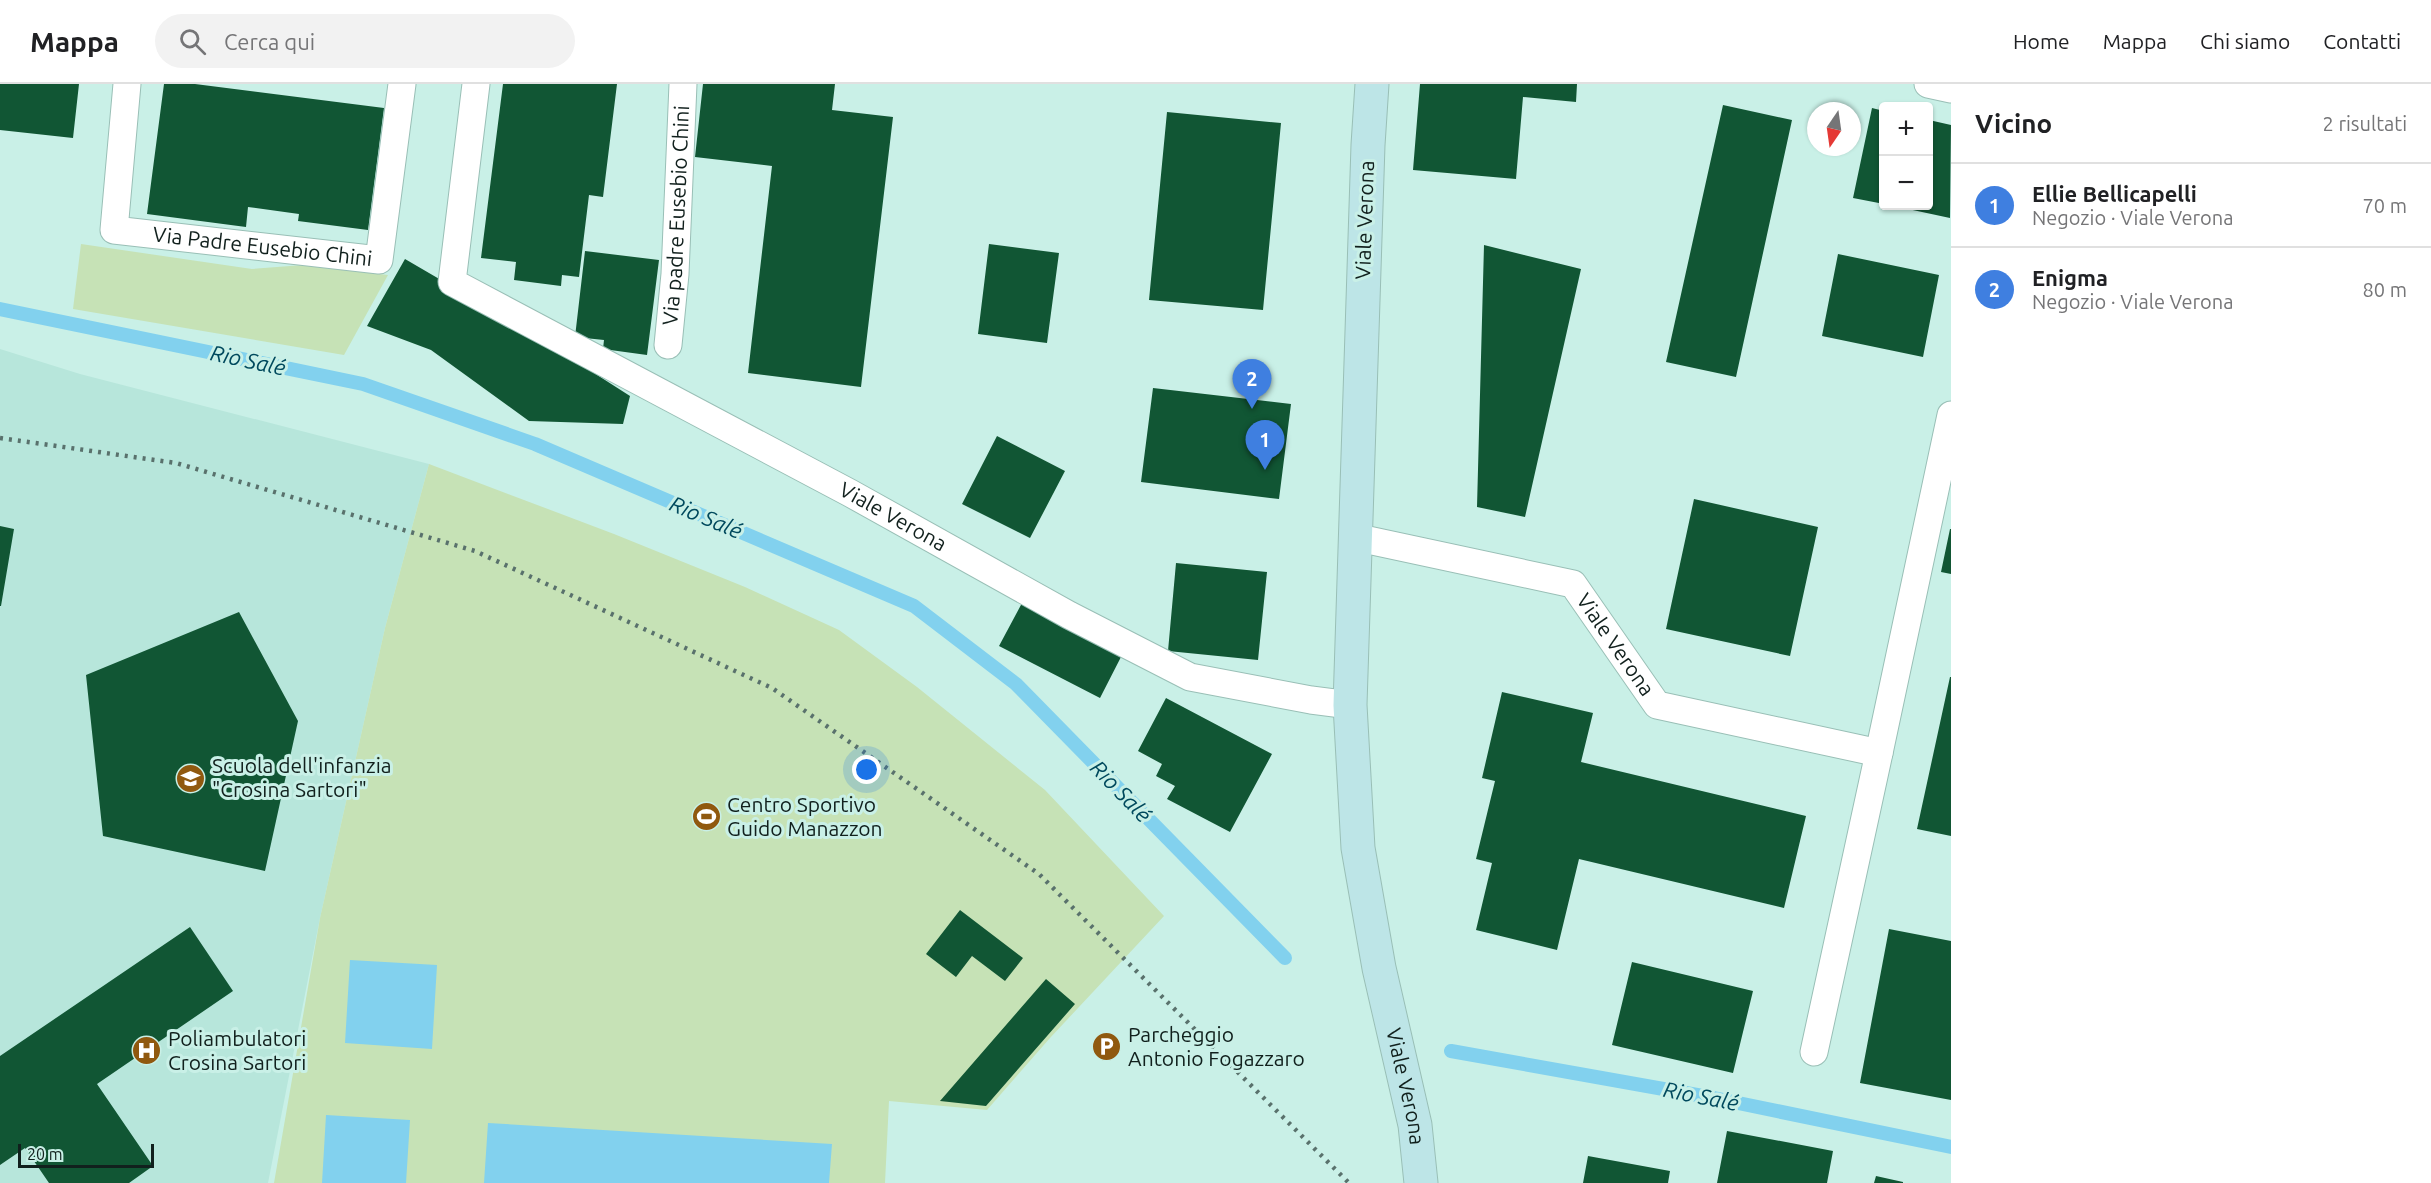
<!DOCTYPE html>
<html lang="it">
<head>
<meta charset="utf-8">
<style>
  :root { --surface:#fff; --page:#f2f2f2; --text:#202124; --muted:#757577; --line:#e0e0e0; --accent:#90590f }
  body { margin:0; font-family:Ubuntu,sans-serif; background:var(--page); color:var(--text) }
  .controls { position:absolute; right:18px; top:18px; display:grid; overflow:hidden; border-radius:6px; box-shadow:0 2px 4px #0004 }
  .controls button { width:54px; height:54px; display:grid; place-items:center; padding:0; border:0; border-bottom:2px solid var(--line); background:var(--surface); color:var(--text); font:30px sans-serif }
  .compass { position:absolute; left:1807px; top:18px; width:54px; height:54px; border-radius:50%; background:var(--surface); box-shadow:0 2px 4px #0004; rotate:193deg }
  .scale { position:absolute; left:18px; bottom:15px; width:136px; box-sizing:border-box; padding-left:6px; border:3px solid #11201d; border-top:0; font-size:16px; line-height:21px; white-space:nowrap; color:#11201d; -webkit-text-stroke:4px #c9f0e7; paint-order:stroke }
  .you { position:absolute; left:867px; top:686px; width:21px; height:21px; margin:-15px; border:4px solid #fff; border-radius:50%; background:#1a73e8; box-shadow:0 0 0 9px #1a73e833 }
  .badge { display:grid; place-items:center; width:39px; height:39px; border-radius:50%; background:var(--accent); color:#fff; font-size:20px; font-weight:700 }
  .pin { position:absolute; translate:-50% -50px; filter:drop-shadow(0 2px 3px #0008) }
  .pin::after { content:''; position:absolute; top:32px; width:21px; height:18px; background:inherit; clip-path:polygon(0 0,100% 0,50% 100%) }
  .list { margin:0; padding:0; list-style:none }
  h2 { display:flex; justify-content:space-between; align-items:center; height:78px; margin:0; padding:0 24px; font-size:26px }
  h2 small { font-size:20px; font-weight:400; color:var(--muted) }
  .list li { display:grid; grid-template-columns:39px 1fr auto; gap:18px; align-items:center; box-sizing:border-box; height:84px; padding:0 24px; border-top:2px solid var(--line) }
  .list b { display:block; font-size:22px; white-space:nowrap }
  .list p { margin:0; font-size:20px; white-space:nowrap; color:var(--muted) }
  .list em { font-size:20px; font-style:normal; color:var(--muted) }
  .icon { flex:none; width:33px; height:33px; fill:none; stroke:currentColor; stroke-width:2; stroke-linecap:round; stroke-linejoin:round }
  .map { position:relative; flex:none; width:1951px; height:1099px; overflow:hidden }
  header { display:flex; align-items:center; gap:36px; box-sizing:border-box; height:84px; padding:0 30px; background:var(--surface); border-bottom:2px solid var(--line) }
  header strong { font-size:28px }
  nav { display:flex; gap:33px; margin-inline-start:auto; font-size:21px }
  .search { width:420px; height:54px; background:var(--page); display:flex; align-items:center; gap:15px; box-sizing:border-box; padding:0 21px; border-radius:33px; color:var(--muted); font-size:22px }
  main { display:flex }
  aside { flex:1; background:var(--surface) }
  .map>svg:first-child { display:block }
  .built { fill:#b7e6db }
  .green { fill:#c6e2b6 }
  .water { fill:#82d1ee }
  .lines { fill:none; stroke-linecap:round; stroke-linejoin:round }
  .stream { stroke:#82d1ee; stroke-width:14 }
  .building { fill:#115634 }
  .service-casing { stroke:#99bfb6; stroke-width:29 }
  .secondary-casing { stroke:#99bfb6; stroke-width:35 }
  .service { stroke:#fff; stroke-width:27 }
  .secondary { stroke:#bde5e7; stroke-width:33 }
  .rail { stroke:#59716c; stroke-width:4.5; stroke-dasharray:3 6; stroke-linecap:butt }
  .labels { text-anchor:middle; stroke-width:6; stroke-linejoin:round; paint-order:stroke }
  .street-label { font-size:21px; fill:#11201d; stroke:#c9f0e7 }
  .poi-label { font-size:21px; fill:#11201d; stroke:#c9f0e7; text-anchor:start }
  .water-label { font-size:22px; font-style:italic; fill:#00495d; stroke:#c9f0e7 }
</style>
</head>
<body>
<header>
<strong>Mappa</strong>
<div class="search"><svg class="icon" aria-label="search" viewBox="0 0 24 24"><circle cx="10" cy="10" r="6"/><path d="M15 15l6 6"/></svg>Cerca qui</div>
<nav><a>Home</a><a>Mappa</a><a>Chi siamo</a><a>Contatti</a></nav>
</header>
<main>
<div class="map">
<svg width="1951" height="1099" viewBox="0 0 1951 1099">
  <rect width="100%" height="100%" fill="#c9f0e7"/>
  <!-- built -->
  <path class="built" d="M 0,265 L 80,290 L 429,380 L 385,544 L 320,834 L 268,1099 L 0,1099 Z"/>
  <!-- green -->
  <path class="green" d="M 81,160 L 252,185 L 303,181 L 388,191 L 344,271 L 73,225 Z
    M 429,380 L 614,450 L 745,503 L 839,546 L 917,603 L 1045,706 L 1164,832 L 1050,954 L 987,1026 L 889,1017 L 885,1099 L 274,1099 L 320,834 L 385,544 Z"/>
  <!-- water -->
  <path class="water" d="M 350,876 L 437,881 L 432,965 L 345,959 Z
    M 326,1031 L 410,1036 L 406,1099 L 322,1099 Z
    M 488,1039 L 832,1060 L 829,1099 L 484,1099 Z"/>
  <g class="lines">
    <!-- stream -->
    <path class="stream" d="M 0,225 L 363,300 L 535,360 L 914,522 L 1016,600 L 1285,874
      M 1451,967 L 1714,1014 L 1951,1063"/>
  </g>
  <!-- building -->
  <path class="building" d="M 0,0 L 79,0 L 73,54 L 0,46 Z
    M 164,0 L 195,0 L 384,24 L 368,146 L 298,137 L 299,130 L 248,123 L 246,143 L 147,130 Z
    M 503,0 L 617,0 L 603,113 L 589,111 L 579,193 L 562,191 L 561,202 L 514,196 L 516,178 L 481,174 Z
    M 703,0 L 835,0 L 832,26 L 893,33 L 861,303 L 748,289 L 772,82 L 695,73 Z
    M 1420,0 L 1577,0 L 1576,18 L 1523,13 L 1516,95 L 1413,86 Z
    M 1723,21 L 1792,36 L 1736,293 L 1666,278 Z
    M 1872,24 L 1884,27 L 1884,120 L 1853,114 Z
    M 1167,28 L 1281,39 L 1263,226 L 1149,216 Z
    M 1929,36 L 1951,41 L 1950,134 L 1894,122 L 1929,122 Z
    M 989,160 L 1059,169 L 1047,259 L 978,250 Z
    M 1484,161 L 1581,185 L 1525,433 L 1477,423 Z
    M 585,167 L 659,176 L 647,271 L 603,265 L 604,256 L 575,253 Z
    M 1838,170 L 1939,191 L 1923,273 L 1822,252 Z
    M 405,175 L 530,248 L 630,312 L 623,340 L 529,337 L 431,266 L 367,242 Z
    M 1153,304 L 1291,320 L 1279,415 L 1141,398 Z
    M 997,352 L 1065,387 L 1030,454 L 962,420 Z
    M 1694,415 L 1818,443 L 1790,572 L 1666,545 Z
    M 0,442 L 14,445 L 1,522 L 0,522 Z
    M 1950,445 L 1951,445 L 1951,490 L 1941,488 Z
    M 1176,479 L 1267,488 L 1258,576 L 1168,567 Z
    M 1022,519 L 1122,571 L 1100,614 L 999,562 Z
    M 239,528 L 298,637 L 265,787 L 103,752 L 86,591 Z
    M 1950,593 L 1951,593 L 1951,752 L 1917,745 Z
    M 1502,608 L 1593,629 L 1581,678 L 1806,732 L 1784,824 L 1579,775 L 1557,866 L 1476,846 L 1492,779 L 1476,775 L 1495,697 L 1482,694 Z
    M 1166,614 L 1272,670 L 1230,748 L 1167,715 L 1175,702 L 1156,692 L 1162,680 L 1138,667 Z
    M 960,826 L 1023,874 L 1005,897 L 972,872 L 956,893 L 926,870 Z
    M 190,843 L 233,907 L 97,1000 L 153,1082 L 129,1099 L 49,1099 L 25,1064 L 0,1081 L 0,972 Z
    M 1889,845 L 1951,857 L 1951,1016 L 1860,999 Z
    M 1632,878 L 1753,907 L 1733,989 L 1612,961 Z
    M 1046,895 L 1075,920 L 986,1022 L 940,1017 Z
    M 1727,1047 L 1833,1067 L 1827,1099 L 1717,1099 Z
    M 1588,1072 L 1670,1087 L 1668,1099 L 1583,1099 Z
    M 1876,1092 L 1903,1098 L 1903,1099 L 1874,1099 Z"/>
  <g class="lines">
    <defs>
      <g id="service">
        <path id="s1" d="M 127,0 L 114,146 L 379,176 L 402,0"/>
        <path id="s2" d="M 476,0 L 452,198 L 850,409 L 1069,531 L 1190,593 L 1311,616 L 1350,621"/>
        <path d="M 1928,0 L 1951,5"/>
        <path id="s3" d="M 668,261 L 675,190 L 683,0"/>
        <path id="s4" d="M 1354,453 L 1573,500 L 1657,621 L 1879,669 L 1814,968"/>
        <path d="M 1879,669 L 1951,331"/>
      </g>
      <g id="secondary">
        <path id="s5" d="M 1372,0 L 1368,61 L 1350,621 L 1358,764 L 1379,884 L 1415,1041 L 1421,1099"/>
      </g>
    </defs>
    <!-- service casing -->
    <use href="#service" class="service-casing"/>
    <!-- secondary casing -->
    <use href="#secondary" class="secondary-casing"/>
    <!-- service -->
    <use href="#service" class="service"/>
    <!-- secondary -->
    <use href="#secondary" class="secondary"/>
    <!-- rail -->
    <path class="rail" d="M 0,354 L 176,379 L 475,467 L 772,604 L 1039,790 L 1349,1099"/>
  </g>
  <!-- icons -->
  <defs>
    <symbol id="school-disc" viewBox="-11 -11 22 22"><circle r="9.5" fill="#90590f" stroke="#c9f0e7"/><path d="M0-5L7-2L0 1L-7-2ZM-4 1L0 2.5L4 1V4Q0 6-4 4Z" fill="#fff"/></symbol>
    <symbol id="stadium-disc" viewBox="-11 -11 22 22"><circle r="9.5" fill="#90590f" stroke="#c9f0e7"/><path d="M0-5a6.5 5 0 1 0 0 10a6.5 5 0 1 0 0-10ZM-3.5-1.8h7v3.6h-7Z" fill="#fff"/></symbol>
    <symbol id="parking-disc" viewBox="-11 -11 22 22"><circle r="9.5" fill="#90590f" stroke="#c9f0e7"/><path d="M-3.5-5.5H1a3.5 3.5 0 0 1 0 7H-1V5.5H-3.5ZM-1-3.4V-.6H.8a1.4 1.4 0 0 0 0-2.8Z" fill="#fff"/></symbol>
    <symbol id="hospital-disc" viewBox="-11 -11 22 22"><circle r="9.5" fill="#90590f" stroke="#c9f0e7"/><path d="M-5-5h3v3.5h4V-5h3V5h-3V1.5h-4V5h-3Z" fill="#fff"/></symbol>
  </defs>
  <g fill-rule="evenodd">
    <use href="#school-disc" x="174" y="678" width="33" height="33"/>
    <use href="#stadium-disc" x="690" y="716" width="33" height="33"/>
    <use href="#parking-disc" x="1090" y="946" width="33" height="33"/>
    <use href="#hospital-disc" x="130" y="950" width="33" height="33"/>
  </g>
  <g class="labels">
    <!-- street labels -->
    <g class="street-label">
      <text dy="7" stroke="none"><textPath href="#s3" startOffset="130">Via padre Eusebio Chini</textPath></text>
      <text transform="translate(1365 136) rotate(-88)" y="7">Viale Verona</text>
      <text dy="7" stroke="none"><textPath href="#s1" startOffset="296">Via Padre Eusebio Chini</textPath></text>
      <text dy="7" stroke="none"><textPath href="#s2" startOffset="699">Viale Verona</textPath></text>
      <text dy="7" stroke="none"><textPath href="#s4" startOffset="298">Viale Verona</textPath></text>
      <text dy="7" stroke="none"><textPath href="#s5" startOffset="1008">Viale Verona</textPath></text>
    </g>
    <!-- poi labels -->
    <g class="poi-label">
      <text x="212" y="689">Scuola dell'infanzia<tspan x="212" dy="24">"Crosina Sartori"</tspan></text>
      <text x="727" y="728">Centro Sportivo<tspan x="727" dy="24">Guido Manazzon</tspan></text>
      <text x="1128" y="958">Parcheggio<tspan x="1128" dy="24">Antonio Fogazzaro</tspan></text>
      <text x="168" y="962">Poliambulatori<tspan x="168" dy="24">Crosina Sartori</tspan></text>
    </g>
    <!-- water labels -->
    <g class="water-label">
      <text transform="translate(248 276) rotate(12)" y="8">Rio Salé</text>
      <text transform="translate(706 433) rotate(23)" y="8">Rio Salé</text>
      <text transform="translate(1121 707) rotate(46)" y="8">Rio Salé</text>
      <text transform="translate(1701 1012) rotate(11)" y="8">Rio Salé</text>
    </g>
  </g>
</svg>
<div class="controls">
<button>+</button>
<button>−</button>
</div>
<svg class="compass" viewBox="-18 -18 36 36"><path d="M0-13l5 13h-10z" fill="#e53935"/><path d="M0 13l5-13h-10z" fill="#757577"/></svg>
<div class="scale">20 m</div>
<div class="you"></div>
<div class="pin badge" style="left:1265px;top:386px;background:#3f7fe0">1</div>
<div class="pin badge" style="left:1252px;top:325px;background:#3f7fe0">2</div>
</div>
<aside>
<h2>Vicino<small>2 risultati</small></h2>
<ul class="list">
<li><span class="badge" style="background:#3f7fe0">1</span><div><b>Ellie Bellicapelli</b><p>Negozio · Viale Verona</p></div><em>70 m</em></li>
<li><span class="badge" style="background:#3f7fe0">2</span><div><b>Enigma</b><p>Negozio · Viale Verona</p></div><em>80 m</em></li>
</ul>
</aside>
</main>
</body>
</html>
